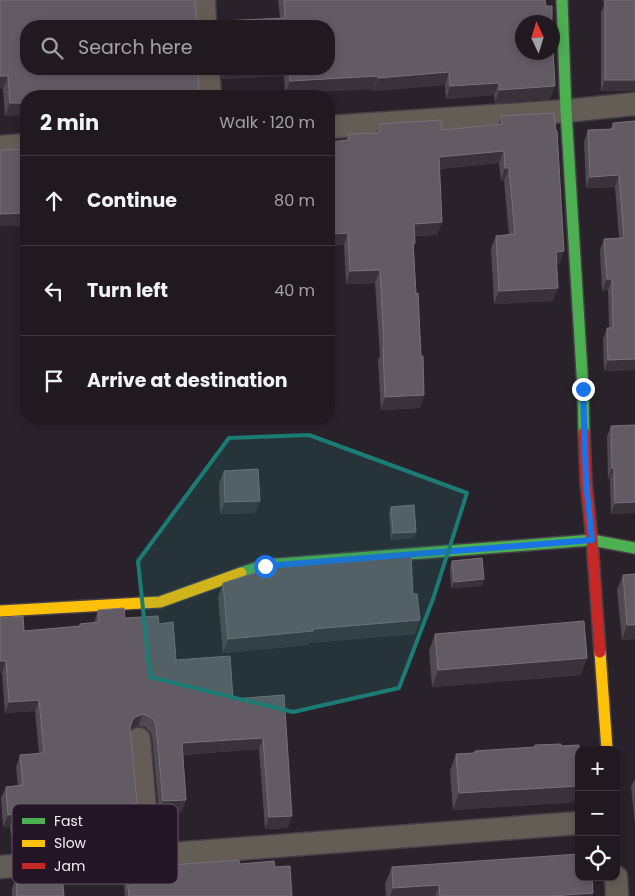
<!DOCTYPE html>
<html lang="en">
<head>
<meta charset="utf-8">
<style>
  :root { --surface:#201a20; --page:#2d272d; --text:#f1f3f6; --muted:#a2a1a5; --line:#3d383e }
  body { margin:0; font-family:Poppins,sans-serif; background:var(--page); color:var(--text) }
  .controls { position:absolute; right:15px; bottom:15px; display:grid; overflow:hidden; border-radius:10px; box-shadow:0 2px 8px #0003 }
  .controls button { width:45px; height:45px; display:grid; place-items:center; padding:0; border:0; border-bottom:1px solid var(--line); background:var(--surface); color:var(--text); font:25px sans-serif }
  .compass { position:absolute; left:515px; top:15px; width:45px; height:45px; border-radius:50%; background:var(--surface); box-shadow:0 2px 8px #0003; rotate:356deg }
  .stop { position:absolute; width:15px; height:15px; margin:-11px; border:4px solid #1a73e8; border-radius:50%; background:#fff }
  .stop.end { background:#1a73e8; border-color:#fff; box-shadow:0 1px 5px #0008 }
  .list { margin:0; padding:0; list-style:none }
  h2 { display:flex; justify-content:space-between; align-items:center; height:65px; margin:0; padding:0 20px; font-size:21px }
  h2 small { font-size:16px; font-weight:400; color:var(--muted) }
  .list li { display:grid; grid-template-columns:32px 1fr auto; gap:15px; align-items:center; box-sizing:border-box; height:90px; padding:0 20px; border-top:1px solid var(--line) }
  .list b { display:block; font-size:19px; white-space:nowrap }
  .list em { font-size:16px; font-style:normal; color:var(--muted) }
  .icon { flex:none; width:28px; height:28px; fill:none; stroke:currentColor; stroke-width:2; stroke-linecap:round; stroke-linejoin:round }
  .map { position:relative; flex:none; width:635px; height:896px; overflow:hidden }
  .search { position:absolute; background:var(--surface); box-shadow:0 2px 8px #0003; left:20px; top:20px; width:315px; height:55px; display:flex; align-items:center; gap:12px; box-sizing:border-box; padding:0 18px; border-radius:20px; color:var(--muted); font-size:19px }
  .panel { position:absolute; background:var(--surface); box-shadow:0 2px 8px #0003; left:20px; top:90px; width:315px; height:335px; border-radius:20px }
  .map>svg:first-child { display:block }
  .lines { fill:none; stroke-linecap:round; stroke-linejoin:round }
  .street-casing { stroke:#463f47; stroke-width:25 }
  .fast-casing { stroke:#463f47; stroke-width:14 }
  .slow-casing { stroke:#463f47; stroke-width:14 }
  .jam-casing { stroke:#463f47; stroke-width:14 }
  .street { stroke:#645d56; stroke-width:22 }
  .fast { stroke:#4caf50; stroke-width:11 }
  .slow { stroke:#ffc107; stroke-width:11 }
  .jam { stroke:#c62828; stroke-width:11 }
  .wall { fill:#504951 }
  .shaded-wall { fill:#3a323b }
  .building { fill:#625b63; stroke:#79717a }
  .route { stroke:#1a73e8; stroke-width:6 }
  .marked { fill:#1a7c75; fill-opacity:0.2; stroke:#1a7c75; stroke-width:4; stroke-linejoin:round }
  .key { fill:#231525; stroke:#625564; stroke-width:1 }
  .key-label { font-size:14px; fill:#f5ebf7 }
</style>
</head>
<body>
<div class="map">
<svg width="635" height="896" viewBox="0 0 635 896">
  <rect width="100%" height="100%" fill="#2a222b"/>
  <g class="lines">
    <defs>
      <path id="street" d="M 204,0 L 205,26
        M 208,69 L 210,96
        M 329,127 L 566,111 L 635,104
        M 0,147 L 26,145
        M 139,739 L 149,856
        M 0,867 L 579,823
        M 616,877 L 617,896"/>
      <path id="fast" d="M 562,0 L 566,111 L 583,389 L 584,433
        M 241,573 L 265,565 L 592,540 L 635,548"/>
      <path id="slow" d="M 0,611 L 160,602 L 241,573
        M 600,652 L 607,750"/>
      <path id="jam" d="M 584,433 L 586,482 L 592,540 L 600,652"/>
    </defs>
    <!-- street casing -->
    <use href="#street" class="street-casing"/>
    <!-- fast casing -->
    <use href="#fast" class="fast-casing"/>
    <!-- slow casing -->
    <use href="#slow" class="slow-casing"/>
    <!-- jam casing -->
    <use href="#jam" class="jam-casing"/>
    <!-- street -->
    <use href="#street" class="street"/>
    <!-- fast -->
    <use href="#fast" class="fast"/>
    <!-- slow -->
    <use href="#slow" class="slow"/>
    <!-- jam -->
    <use href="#jam" class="jam"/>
  </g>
  <!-- wall -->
  <path class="wall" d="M 278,0 L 545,0 L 550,99 L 495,103 L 494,95 L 446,99 L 445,85 L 373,91 L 373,89 L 285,93 L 284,76 L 222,79 L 221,69 L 329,69 L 280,18 Z
    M 603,0 L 635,0 L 635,91 L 601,91 L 601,12 L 604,5 Z
    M 26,26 L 198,73 L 199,93 L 198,96 L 26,96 L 5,116 L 3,89 L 0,89 Z
    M 501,116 L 560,264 L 556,264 L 553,301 L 494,304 L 491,248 L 496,236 L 509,235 L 504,181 L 501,181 L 499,163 L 439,169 L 442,222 L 437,235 L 415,236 L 415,243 L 414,248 L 416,294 L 424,395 L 420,408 L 381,410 L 378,360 L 380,356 L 375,283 L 346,284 L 344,245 L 346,141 L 348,134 L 376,133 L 379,124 L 442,130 L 498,124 Z
    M 635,121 L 635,370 L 604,371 L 603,339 L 607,328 L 609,328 L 608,290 L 602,291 L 600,250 L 604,239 L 619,238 L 615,187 L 586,188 L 584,142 L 588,130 L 611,129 L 613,123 Z
    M 635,425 L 635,513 L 611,514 L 610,479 L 608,479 L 607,437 L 611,426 Z
    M 224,471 L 260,501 L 255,513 L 220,514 L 219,483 Z
    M 391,507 L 414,538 L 391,540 L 389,513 Z
    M 452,561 L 484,579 L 482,586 L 451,588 L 450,567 Z
    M 623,575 L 635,639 L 622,640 L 617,590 Z
    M 223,583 L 413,594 L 420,620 L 415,634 L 309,643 L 308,645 L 223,653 L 218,597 Z
    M 98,610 L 125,618 L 159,624 L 176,660 L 233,699 L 284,695 L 288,828 L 265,829 L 259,749 L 183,755 L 186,800 L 181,812 L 159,813 L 152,737 L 150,732 L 145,727 L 138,726 L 130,729 L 132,815 L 129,815 L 126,823 L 114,824 L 112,829 L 85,832 L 82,838 L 60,839 L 59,833 L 11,836 L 10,826 L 3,827 L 1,798 L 6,787 L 18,786 L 16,767 L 20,755 L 39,753 L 35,711 L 5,713 L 2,673 L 0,673 L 0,618 L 24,631 L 79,626 L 80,624 L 94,623 Z
    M 435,634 L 581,675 L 432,687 L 429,651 Z
    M 535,745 L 576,802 L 453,810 L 450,771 L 456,754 L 474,753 L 475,751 L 534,747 Z
    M 635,778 L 635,825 L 631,787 Z
    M 240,864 L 275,867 L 292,896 L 125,896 L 124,887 L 127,878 L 147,876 L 148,872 L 157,871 L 159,866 Z
    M 392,867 L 593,893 L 592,896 L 386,896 L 385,884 Z
    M 16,877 L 64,896 L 12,896 L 12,889 Z"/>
  <!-- shaded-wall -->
  <path class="shaded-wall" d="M 226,69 L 287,69 L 284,76 L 222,79 Z
    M 449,72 L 445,85 L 373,91 L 378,78 Z
    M 0,76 L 8,76 L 3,89 L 0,89 Z
    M 378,76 L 373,89 L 285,93 L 290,81 Z
    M 605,80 L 635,80 L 635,91 L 601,91 Z
    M 499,83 L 494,95 L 446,99 L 450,86 Z
    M 555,86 L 550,99 L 495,103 L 499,90 Z
    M 199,93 L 198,96 L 143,96 Z
    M 10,103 L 26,103 L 26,115 L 5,116 Z
    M 504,151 L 499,163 L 434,169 L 439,157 Z
    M 505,168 L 509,168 L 504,181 L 501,181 Z
    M 619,175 L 615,187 L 586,188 L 590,177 Z
    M 26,213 L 26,226 L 0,226 L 0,214 Z
    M 442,222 L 437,235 L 409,236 L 414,224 Z
    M 348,233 L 344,245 L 329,246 L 329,234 Z
    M 564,251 L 560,264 L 551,265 L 556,252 Z
    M 380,270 L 375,283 L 346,284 L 350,271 Z
    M 607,279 L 612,279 L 608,290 L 602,291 Z
    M 558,288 L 553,301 L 494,304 L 499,291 Z
    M 635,359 L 635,370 L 604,371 L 608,360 Z
    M 424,395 L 420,408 L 381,410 L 385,397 Z
    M 612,468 L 614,468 L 610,479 L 608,479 Z
    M 260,501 L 255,513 L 220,514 L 225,502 Z
    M 635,502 L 635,513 L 611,514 L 615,503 Z
    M 416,532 L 414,538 L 391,540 L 393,533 Z
    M 484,579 L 482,586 L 451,588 L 454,582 Z
    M 420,620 L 415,634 L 309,643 L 308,645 L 223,653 L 228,639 L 313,629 Z
    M 627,625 L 635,625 L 635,639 L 622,640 Z
    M 587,658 L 581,675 L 432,687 L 438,670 Z
    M 0,661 L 6,661 L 2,673 L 0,673 Z
    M 39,700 L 35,711 L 5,713 L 9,702 Z
    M 143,714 L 138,726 L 131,729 L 127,733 L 132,721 L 135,717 Z
    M 263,738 L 259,749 L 177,755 L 182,743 Z
    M 579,786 L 579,794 L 576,802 L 453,810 L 459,793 Z
    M 186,800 L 181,812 L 159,813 L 163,801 Z
    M 137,803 L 132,815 L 129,815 L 126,823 L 114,824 L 112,829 L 85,832 L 82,838 L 60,839 L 64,828 L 86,822 L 88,820 L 116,812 L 130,804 Z
    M 15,814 L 10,826 L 3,827 L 8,815 Z
    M 292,816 L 288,828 L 265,829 L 269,817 Z
    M 64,821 L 59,833 L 11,836 L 15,825 Z
    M 439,885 L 435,896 L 390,896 L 393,888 Z
    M 593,893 L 592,896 L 552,896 Z"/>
  <!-- building -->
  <path class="building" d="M 0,0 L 195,0 L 197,22 L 200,22 L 204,25 L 210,26 L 26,26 L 26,69 L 198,69 L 199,93 L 143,96 L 26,96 L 26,103 L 10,103 L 8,76 L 0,76 Z
    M 284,0 L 545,0 L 546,6 L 552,6 L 552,22 L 522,22 L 522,52 L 552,52 L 552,29 L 555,86 L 499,90 L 499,83 L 450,86 L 449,72 L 378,78 L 378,76 L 290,81 L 289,69 L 329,69 L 329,26 L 211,26 L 216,25 L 220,21 L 285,18 Z
    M 608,0 L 635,0 L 635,80 L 605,80 L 605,1 L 608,1 Z
    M 554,113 L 556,131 L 557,131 L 564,251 L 556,252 L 558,288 L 499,291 L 496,236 L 515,234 L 509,168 L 505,168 L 504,151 L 439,157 L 442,222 L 414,224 L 415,243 L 413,243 L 416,294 L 418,293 L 421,356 L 423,356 L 424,395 L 385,397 L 383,347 L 384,347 L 380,270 L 350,271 L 348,233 L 329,234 L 329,142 L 349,140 L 348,134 L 379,133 L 379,124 L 441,120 L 442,130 L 502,124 L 501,116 Z
    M 635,121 L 635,359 L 608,360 L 607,328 L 613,328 L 612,279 L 607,279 L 604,239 L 624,238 L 619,175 L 590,177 L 588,130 L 613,129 L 613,123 Z
    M 26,149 L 26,213 L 0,214 L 0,150 Z
    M 635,425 L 635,502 L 615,503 L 614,468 L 612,468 L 611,426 Z
    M 258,469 L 260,501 L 225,502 L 224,471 Z
    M 414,505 L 416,532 L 393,533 L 391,507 Z
    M 411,556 L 413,594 L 417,594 L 420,620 L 313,629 L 313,631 L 228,639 L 223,583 L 273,567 Z
    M 482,558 L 484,579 L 454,582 L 452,561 Z
    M 635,574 L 635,625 L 627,625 L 623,575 Z
    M 124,608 L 125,618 L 158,616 L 159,624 L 173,622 L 176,660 L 230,656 L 233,699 L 284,695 L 292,816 L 269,817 L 263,738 L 182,743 L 186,800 L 163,801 L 156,726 L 154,720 L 149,716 L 143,714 L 135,717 L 132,721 L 130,728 L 137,803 L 130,804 L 130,811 L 116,812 L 116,817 L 88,820 L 89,822 L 86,822 L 87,826 L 64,828 L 64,821 L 15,825 L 15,814 L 8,815 L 6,787 L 23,785 L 20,755 L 44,753 L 39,700 L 9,702 L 6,661 L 0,661 L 0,618 L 23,616 L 24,631 L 80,626 L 80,624 L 99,622 L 98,610 Z
    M 584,621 L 587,658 L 438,670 L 435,634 Z
    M 561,744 L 561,746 L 579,745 L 579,786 L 459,793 L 456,754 L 475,753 L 475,751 L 535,747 L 535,745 Z
    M 579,854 L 579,877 L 592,877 L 593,893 L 552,896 L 440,896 L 439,885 L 393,888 L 392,867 Z
    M 239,860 L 240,864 L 274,861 L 275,867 L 290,866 L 292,896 L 129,896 L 127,878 L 149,875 L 148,872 L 159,871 L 159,866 Z
    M 62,874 L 64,896 L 17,896 L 16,877 Z"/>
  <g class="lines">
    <!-- route -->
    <path class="route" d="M 265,566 L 592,540 L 586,482 L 583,389"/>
  </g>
  <!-- marked area -->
  <path class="marked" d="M 309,435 L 467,493 L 433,599 L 399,688 L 293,712 L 150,677 L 138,561 L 229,438 Z"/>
  <!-- legend -->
  <rect x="12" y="804" width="166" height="80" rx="8" class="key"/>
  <rect x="22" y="818" width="23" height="6" fill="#4caf50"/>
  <rect x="22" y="840" width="23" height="7" fill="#ffc107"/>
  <rect x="22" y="863" width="23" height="6" fill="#c62828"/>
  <g class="key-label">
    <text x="54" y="826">Fast</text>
    <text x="54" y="848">Slow</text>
    <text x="54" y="871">Jam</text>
  </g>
</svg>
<div class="controls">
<button>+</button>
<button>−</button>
<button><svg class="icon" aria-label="locate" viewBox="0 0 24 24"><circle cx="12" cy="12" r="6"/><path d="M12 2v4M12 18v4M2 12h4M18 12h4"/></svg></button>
</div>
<svg class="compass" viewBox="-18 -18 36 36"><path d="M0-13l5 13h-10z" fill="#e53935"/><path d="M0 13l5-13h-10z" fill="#a2a1a5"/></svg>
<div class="stop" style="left:265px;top:566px"></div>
<div class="stop end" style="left:583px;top:389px"></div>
<div class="search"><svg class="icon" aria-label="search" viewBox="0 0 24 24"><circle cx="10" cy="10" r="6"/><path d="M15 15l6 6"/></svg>Search here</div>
<section class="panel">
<h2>2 min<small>Walk · 120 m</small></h2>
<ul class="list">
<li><svg class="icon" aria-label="ahead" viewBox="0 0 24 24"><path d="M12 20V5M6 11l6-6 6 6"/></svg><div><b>Continue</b></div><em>80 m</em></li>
<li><svg class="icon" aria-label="left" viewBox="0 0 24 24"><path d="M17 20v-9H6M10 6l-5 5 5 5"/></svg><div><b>Turn left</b></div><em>40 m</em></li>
<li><svg class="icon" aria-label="arrive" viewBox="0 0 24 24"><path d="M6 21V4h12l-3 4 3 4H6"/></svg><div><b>Arrive at destination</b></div></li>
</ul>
</section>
</div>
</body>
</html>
